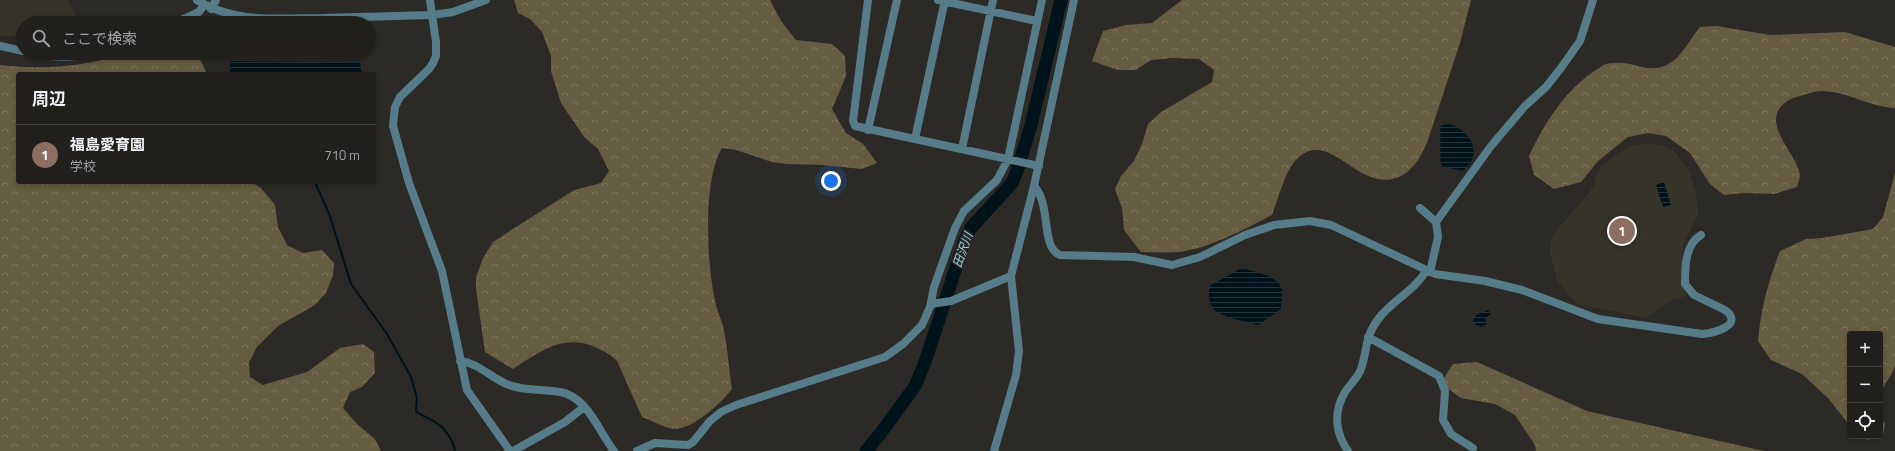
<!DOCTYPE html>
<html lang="ja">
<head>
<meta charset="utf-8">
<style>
  :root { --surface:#21201c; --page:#2d2d29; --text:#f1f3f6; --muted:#a2a3a3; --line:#3e3e3b; --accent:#db2777 }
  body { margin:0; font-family:"Titillium Web","Noto Sans JP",sans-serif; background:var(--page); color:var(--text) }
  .controls { position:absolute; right:12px; bottom:12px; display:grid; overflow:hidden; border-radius:4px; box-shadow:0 2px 6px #0003 }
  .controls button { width:36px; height:36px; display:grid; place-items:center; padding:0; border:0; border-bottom:1px solid var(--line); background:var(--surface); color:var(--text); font:20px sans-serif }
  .you { position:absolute; left:831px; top:181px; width:14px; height:14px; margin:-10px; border:3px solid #fff; border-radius:50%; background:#1a73e8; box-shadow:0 0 0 6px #1a73e833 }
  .badge { display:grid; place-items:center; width:26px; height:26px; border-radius:50%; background:var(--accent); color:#fff; font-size:13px; font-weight:700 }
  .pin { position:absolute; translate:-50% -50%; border:2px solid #fff; box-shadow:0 1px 4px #0006 }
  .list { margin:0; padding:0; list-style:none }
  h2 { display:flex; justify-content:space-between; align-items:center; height:52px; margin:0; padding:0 16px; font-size:17px }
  h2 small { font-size:13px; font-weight:400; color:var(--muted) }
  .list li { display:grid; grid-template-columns:26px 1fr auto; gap:12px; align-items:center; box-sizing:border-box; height:60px; padding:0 16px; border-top:1px solid var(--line) }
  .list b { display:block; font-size:15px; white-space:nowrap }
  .list p { margin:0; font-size:13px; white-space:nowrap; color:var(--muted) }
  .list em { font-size:13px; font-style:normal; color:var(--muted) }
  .icon { flex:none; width:22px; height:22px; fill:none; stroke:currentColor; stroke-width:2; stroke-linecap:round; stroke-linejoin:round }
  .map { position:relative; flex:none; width:1895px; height:451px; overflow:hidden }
  .search { position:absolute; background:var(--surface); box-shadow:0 2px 6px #0003; left:16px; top:16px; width:360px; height:44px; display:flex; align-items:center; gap:10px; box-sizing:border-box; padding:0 14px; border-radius:22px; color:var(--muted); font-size:15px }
  .panel { position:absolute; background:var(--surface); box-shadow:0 2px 6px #0003; left:16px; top:72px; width:360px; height:112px; border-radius:4px }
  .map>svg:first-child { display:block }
  .built { fill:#363329 }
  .forest { fill:url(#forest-crowns) }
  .water { fill:url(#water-rules) }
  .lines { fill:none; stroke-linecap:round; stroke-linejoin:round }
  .stream { stroke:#00131a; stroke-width:2 }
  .river { stroke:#00131a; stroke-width:13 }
  .minor { stroke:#577c89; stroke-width:8 }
  .tertiary { stroke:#577c89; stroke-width:8 }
  .labels { text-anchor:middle; stroke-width:3.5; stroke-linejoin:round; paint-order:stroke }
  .water-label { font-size:12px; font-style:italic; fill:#90d2e8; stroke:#2c2a26 }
</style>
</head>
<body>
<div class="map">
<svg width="1895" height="451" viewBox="0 0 1895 451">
  <defs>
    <pattern id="forest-crowns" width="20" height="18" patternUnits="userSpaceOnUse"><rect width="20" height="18" fill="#665c41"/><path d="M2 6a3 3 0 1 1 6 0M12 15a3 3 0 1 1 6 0" fill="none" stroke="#7c735c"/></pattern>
    <pattern id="water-rules" width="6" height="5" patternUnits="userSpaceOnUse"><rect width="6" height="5" fill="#00131a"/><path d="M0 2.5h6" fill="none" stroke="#25353b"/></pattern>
  </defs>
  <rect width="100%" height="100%" fill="#2c2a26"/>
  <!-- built -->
  <path class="built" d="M 0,0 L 68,0 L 75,14 L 76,23 L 23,23 L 23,37 L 0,36 Z
    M 1649,144 L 1662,145 L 1674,151 L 1689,170 L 1696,193 L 1698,215 L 1683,244 L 1682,281 L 1686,296 L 1672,300 L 1645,318 L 1577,304 L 1557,281 L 1550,253 L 1552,235 L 1588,194 L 1593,187 L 1596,176 L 1601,167 L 1623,149 L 1634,145 Z"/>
  <!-- forest -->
  <path class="forest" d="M 514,0 L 770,0 L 781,21 L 796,40 L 832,44 L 845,56 L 846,76 L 832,109 L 846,133 L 863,144 L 877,163 L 862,169 L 822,165 L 786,164 L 772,162 L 736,150 L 722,148 C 702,180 707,269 716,305 C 718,314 723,322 724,331 C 728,350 729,370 732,389 C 721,403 694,429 674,429 C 664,428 651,420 642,417 L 617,361 C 611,355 606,352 599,349 C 565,332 541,351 513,369 L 485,352 L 476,289 L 476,277 L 483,258 L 493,242 L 574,190 L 601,183 L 609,171 L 598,149 L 584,137 L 561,103 L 551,71 L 551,56 L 542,32 L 530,19 L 518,13 Z
    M 1182,0 L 1471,0 L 1460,43 L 1427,143 C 1420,158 1412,173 1396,178 C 1358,191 1331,130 1299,157 C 1286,167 1278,200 1272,215 C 1247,228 1206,250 1178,252 C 1166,253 1153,252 1141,252 L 1124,230 L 1122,208 L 1115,189 L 1121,176 L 1134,161 L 1142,144 L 1148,124 L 1161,112 L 1212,82 L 1214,70 L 1199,59 L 1173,58 L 1151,60 L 1136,70 L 1117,70 L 1092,61 L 1103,31 L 1126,25 L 1152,23 Z
    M 1717,26 L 1770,35 L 1845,32 L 1895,47 L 1895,108 C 1869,107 1847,91 1821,91 C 1815,91 1808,94 1803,95 C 1797,97 1791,98 1786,102 C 1758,122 1797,153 1800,175 C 1800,179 1798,183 1797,187 L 1774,194 L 1744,193 L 1724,195 L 1710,184 L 1690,153 L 1666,136 L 1648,133 L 1628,137 L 1598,161 L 1581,182 L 1554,189 L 1534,175 L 1529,156 C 1545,123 1562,94 1593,72 C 1597,70 1602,65 1606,64 C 1618,61 1631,64 1642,67 C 1675,74 1683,48 1700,27 Z
    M 125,53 L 191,53 L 200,59 L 207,74 L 18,74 L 18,182 L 251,182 L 261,188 L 275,205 L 278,227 L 287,245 L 303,253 L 322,250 L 334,263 L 333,275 L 326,293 L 315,305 L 278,326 L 257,347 L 249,362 L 250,377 L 263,385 L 307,372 L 340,348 L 363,344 L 374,352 L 375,373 L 362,387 L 350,392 L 343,408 L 357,424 L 375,439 L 381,451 L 0,451 L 0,65 C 41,70 87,67 125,53 Z
    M 1895,173 L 1895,366 C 1892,377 1881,386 1880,397 L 1880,334 L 1850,334 L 1850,426 L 1829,399 L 1802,374 L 1771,360 L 1758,341 C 1761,307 1768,283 1780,251 L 1806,239 L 1822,238 L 1873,229 L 1883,217 Z
    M 1477,362 L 1587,411 L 1764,451 L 1536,451 L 1535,445 L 1515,415 L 1495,404 L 1461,398 L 1447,388 L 1444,378 L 1453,364 Z
    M 1880,417 L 1885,424 L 1883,436 L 1867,440 L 1862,436 L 1880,436 Z"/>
  <!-- water -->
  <path class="water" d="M 230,61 L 360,62 L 362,74 L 230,74 Z
    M 1448,124 C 1471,129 1485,156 1462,171 L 1442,166 C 1439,160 1441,137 1440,127 L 1442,125 Z
    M 1664,182 L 1671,205 L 1663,207 L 1656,185 Z
    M 1240,269 C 1251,269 1281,277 1282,290 C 1283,296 1281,303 1281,309 L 1258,325 C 1236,318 1200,318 1211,285 Z
    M 1488,310 L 1491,314 L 1485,318 L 1487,324 L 1481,327 L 1476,325 L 1473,321 L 1476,315 Z"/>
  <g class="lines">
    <!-- stream -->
    <path class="stream" d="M 315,182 L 330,216 L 351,284 L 387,334 L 411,377 L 417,398 L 416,411 C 422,416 429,418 435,422 C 445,428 453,440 455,451"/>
    <!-- river -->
    <path class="river" d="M 866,451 L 880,434 L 915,386 L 925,362 L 965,240 L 970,229 L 1012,183 L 1017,171 L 1031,125 L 1061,0"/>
    <!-- minor -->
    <path class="minor" d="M 868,0 L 853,121 L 855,126 L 1039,166
      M 938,0 L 1037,21
      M 211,9 L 216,0
      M 432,15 L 436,42 L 436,56 L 433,63 L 429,69 L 400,97 L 395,107 L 393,126 L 409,183 L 442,271 L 467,390 L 510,451
      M 175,23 L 199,12 L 204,5
      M 0,46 L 23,51
      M 32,53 C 53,57 71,59 92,53
      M 868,130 L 897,0
      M 915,139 L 945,0
      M 962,149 L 993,0
      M 1034,186 C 1052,205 1040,247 1060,255 L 1134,257 L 1172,265 L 1200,257 L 1245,235 L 1274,225 L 1310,221 L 1331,225 L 1435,274 L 1485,281 L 1522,290 L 1598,319 L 1702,334 C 1714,333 1745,325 1725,310 L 1694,295 L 1685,284 C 1685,268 1685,244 1701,235
      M 1420,208 L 1436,222 L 1438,237 L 1430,272
      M 1436,222 L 1491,146 L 1525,106 L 1546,87 L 1561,68 L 1580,41 L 1593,0
      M 931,304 L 951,301 L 1011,276
      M 1368,337 L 1439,376 L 1445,391 L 1443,420 L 1446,425 L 1451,434 L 1473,448
      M 460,361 C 479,363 492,379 509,385 C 525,391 543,389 560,392 C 587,396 599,432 614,451
      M 513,451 L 565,422 L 584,407
      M 637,451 L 655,443 L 688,445 L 693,442 L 710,421 L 721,412 L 736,405 L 885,357 L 903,344 L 922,325 L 930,307 L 934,287 L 955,228 L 964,211 L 997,180 L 1008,159 L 1042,0
      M 1348,451 C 1336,434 1333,413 1344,394 C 1349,385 1358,378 1361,369 C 1368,348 1364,338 1379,318 C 1393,300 1415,290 1426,271"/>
    <!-- tertiary -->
    <path class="tertiary" d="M 197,0 C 235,24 279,18 322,18 C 359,17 395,16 432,15 L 430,0
      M 432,15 L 453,12 L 486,0
      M 994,451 L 1016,375 L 1019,351 L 1011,276 L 1034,186 L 1074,0"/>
  </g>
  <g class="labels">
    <!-- water labels -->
    <g class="water-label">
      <text transform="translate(963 250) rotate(-70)" y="4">田沢川</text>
    </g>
  </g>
</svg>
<div class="controls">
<button>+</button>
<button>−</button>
<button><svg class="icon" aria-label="locate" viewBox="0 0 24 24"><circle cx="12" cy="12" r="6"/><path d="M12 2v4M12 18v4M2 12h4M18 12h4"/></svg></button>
</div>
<div class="you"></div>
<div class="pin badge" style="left:1622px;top:231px;background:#8d6e63">1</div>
<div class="search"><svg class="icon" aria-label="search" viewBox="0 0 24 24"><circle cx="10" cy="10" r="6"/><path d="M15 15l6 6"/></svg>ここで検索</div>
<section class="panel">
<h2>周辺<small></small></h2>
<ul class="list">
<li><span class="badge" style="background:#8d6e63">1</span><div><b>福島愛育園</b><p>学校</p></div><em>710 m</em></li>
</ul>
</section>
</div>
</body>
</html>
